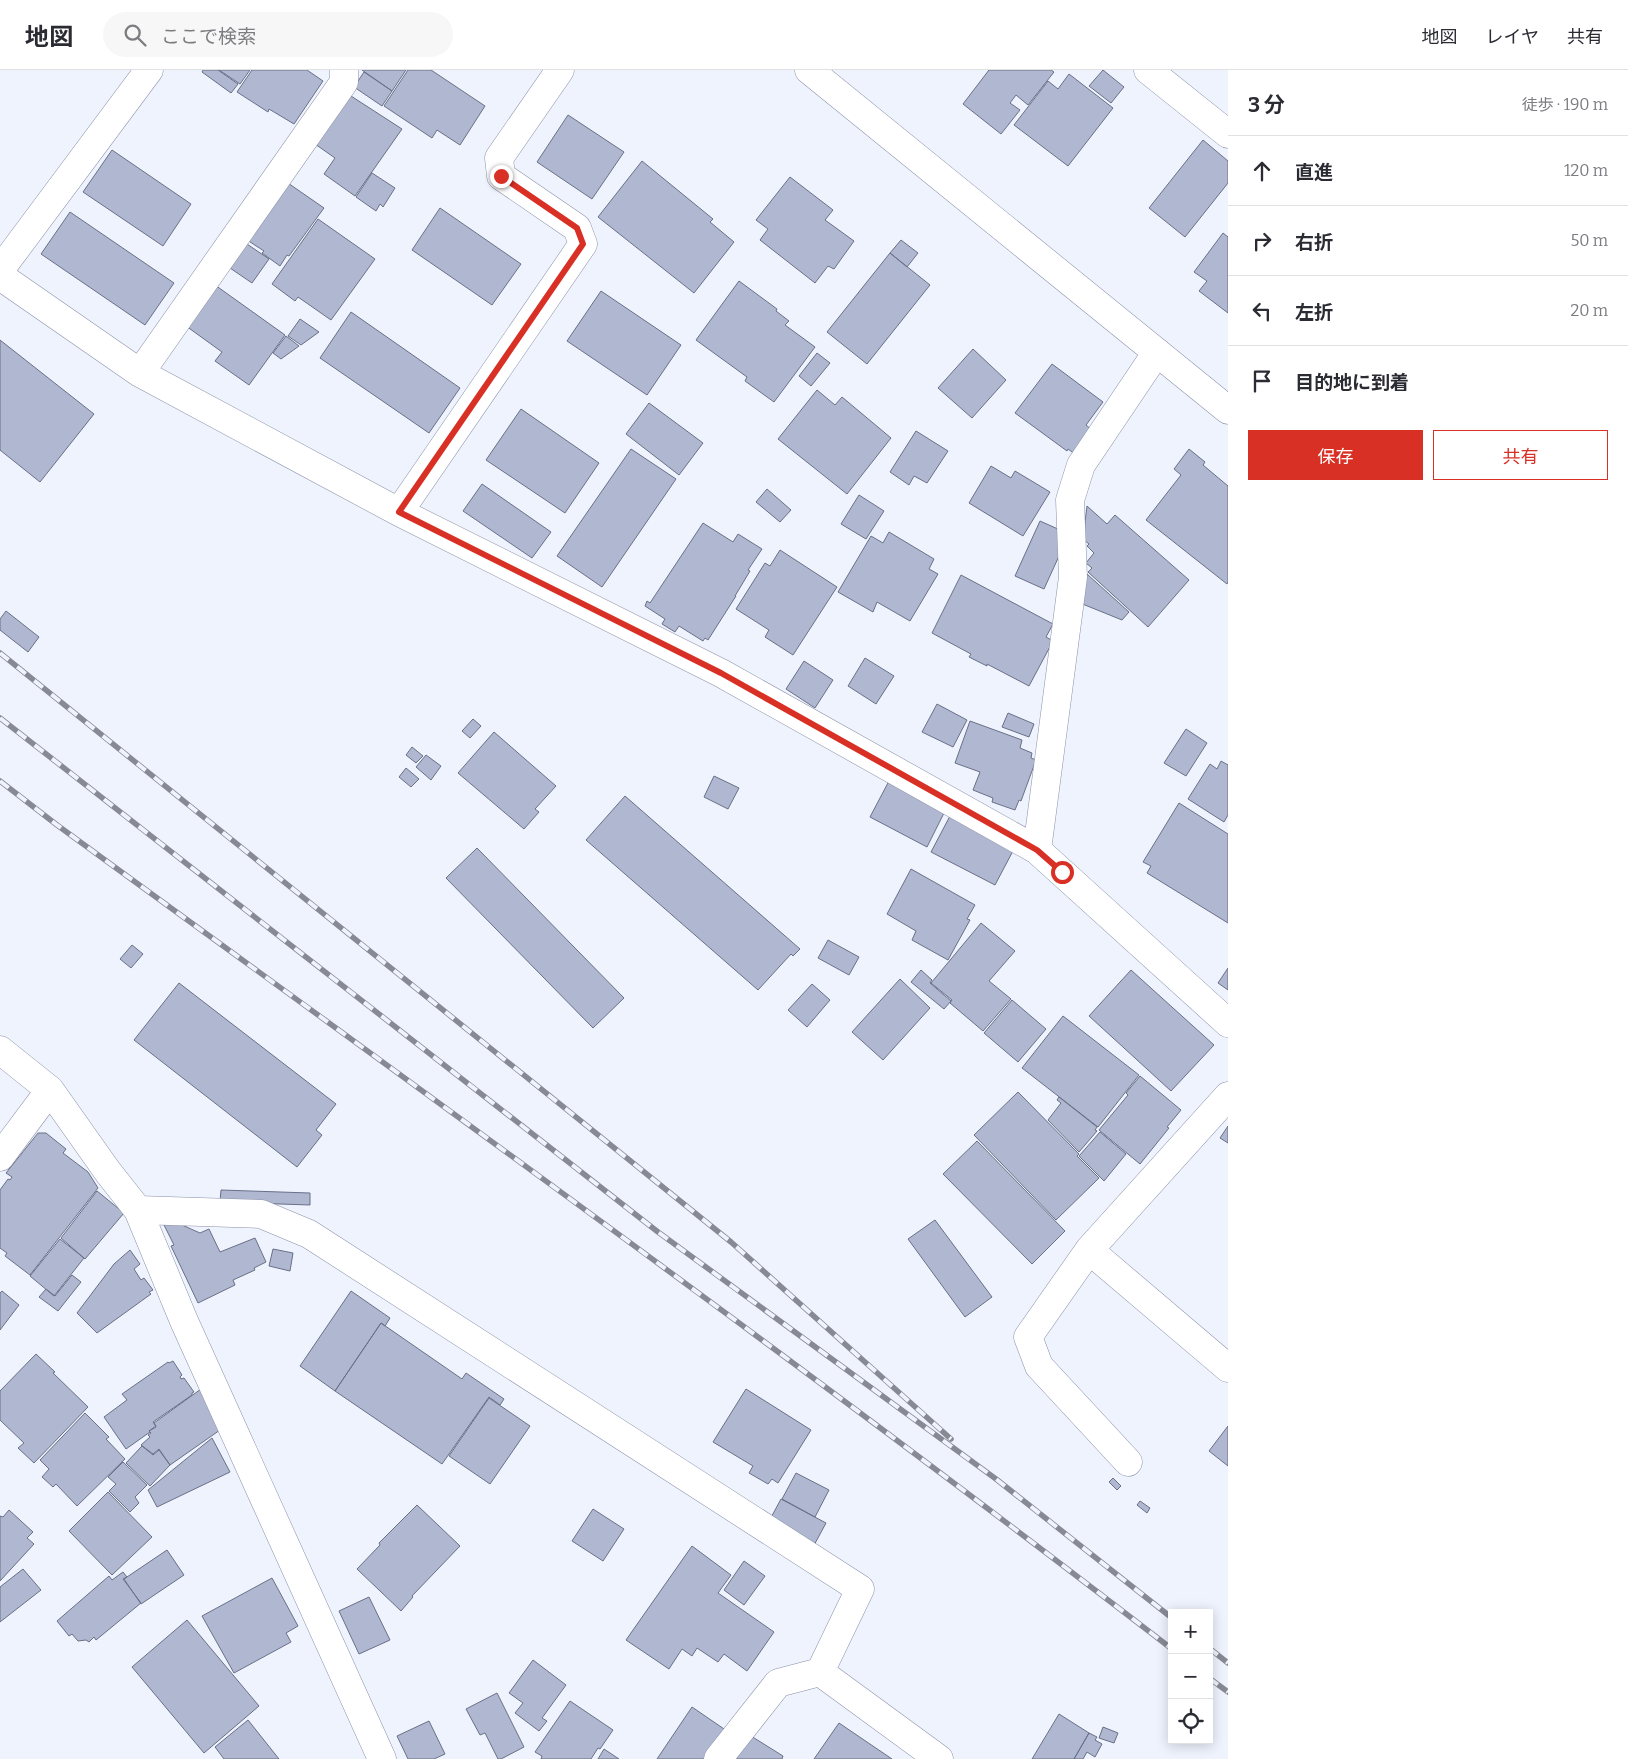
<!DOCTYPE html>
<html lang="ja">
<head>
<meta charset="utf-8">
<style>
  :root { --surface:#fff; --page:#f7f7f7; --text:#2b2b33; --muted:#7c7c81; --line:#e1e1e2; --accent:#d93025 }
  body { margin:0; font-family:Bitter,"Noto Sans JP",serif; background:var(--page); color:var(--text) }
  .controls { position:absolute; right:15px; bottom:15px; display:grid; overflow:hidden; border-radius:0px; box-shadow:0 2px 12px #0003 }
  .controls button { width:45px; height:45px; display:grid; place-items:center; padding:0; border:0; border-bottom:1px solid var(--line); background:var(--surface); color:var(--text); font:25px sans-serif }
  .stop { position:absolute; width:15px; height:15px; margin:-11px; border:4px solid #d93025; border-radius:50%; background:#fff }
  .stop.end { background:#d93025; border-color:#fff; box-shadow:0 1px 5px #0008 }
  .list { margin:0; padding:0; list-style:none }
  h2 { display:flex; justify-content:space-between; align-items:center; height:65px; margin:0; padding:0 20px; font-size:21px }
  h2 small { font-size:16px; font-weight:400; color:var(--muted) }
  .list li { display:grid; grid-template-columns:32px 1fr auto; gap:15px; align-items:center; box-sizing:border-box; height:70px; padding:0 20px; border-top:1px solid var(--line) }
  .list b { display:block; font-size:19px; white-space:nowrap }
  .list em { font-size:16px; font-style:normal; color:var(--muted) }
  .actions { display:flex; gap:10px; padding:15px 20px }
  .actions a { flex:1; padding:11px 0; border:1px solid var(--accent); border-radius:0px; text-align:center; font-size:18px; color:var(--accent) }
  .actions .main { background:var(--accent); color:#fff }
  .icon { flex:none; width:28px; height:28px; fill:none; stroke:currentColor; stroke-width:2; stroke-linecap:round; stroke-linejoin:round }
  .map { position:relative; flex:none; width:1228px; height:1689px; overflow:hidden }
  header { display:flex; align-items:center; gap:30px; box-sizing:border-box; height:70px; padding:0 25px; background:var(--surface); border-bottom:1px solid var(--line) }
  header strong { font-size:24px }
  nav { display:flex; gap:28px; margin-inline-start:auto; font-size:18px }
  .search { width:350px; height:45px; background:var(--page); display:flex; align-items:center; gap:12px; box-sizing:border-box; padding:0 18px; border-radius:28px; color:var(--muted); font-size:19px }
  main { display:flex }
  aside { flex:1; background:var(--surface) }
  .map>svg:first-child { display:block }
  .building { fill:#b0b8d1; stroke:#697087 }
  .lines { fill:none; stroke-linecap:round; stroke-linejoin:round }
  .minor-casing { stroke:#8b92aa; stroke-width:29 }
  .minor { stroke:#fff; stroke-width:28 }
  .rail-casing { stroke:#878a93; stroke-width:5.5 }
  .rail { stroke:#eff3fd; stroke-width:4; stroke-dasharray:11; stroke-linecap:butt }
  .route { stroke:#d93025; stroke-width:6 }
</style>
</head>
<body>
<header>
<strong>地図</strong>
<div class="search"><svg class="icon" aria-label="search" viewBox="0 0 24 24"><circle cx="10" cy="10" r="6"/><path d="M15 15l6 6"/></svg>ここで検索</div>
<nav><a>地図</a><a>レイヤ</a><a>共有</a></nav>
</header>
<main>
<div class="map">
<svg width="1228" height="1689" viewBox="0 0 1228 1689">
  <rect width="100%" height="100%" fill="#eff3fd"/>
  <!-- building -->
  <path class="building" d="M 203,0 L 218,0 L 238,14 L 231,23 L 202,2 Z
    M 219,0 L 250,0 L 240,14 Z
    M 252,0 L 307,0 L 323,11 L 294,54 L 269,39 L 268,42 L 237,22 Z
    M 362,0 L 406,0 L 392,21 Z
    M 408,0 L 431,0 L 485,36 L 460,75 L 437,60 L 432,68 L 384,36 Z
    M 989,0 L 1051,0 L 1054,2 L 1028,35 L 1016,25 L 1010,33 L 1020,40 L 1001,64 L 963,34 Z
    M 1103,0 L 1124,17 L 1111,33 L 1089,16 Z
    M 364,2 L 392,21 L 382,36 L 354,17 Z
    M 1069,4 L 1113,38 L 1068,96 L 1014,55 L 1048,11 L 1058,19 Z
    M 351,26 L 402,59 L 355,126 L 324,104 L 335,88 L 315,74 L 342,34 L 344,36 Z
    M 568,45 L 624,82 L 592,129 L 537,92 Z
    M 1203,70 L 1228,91 L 1228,113 L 1185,167 L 1149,138 Z
    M 112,80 L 191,134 L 163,176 L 83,122 Z
    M 642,91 L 713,149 L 710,152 L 734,172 L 694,223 L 598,147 Z
    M 372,103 L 395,118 L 383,137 L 380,134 L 376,141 L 356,127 Z
    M 790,107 L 833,140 L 825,150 L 854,171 L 834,199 L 828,196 L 815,213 L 760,170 L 768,159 L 756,150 Z
    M 285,111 L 324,138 L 289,186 L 287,185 L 280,196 L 262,183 L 264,181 L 244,168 Z
    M 440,138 L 521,194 L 492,235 L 412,180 Z
    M 70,142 L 174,213 L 145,255 L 41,184 Z
    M 318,149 L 375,189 L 331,250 L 298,227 L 295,231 L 272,214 Z
    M 1223,163 L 1228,167 L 1228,243 L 1199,221 L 1207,211 L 1194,202 Z
    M 901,170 L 918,183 L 907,197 L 890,183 Z
    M 244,172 L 269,189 L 252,213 L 227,196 Z
    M 890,183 L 930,215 L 867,294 L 827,262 Z
    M 739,211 L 777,239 L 776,241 L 789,251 L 785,255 L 815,277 L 774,332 L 745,311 L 747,307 L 696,270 Z
    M 215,215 L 285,265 L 249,315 L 215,291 L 222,282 L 186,256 Z
    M 601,221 L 681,275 L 647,325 L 567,271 Z
    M 351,242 L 460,318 L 429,363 L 320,288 Z
    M 300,249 L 319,262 L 301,275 L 288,266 Z
    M 286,266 L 299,276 L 281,289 L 273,283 Z
    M 0,270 L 94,344 L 40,412 L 0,380 Z
    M 973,279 L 1006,310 L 972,348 L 938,318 Z
    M 817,283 L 830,293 L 811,316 L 799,306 Z
    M 1052,294 L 1103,332 L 1086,355 L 1092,360 L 1079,387 L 1068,379 L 1067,381 L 1015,343 Z
    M 817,320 L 835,335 L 842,327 L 891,368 L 847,424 L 778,369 Z
    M 649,333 L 703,373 L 679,405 L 626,364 Z
    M 521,339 L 599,393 L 565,443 L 486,390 Z
    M 916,361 L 948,381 L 927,413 L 914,406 L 909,415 L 890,402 Z
    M 631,379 L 676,409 L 602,517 L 557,486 Z
    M 1189,379 L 1205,392 L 1203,395 L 1228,416 L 1228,512 L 1227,514 L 1146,450 L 1181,405 L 1174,399 Z
    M 991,396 L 1011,408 L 1015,401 L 1050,422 L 1023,466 L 969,433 Z
    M 482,414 L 551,462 L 532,488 L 463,441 Z
    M 767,419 L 791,440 L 780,452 L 756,432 Z
    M 859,425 L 884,441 L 866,469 L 841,454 Z
    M 1087,436 L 1107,454 L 1115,445 L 1189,510 L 1148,557 L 1088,502 L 1092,498 L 1086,493 L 1094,483 L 1087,476 L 1089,474 L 1083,469 Z
    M 1040,451 L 1069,464 L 1044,519 L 1015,506 Z
    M 703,453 L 733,472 L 738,464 L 762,479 L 748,500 L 750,501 L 735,526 L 736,526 L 708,570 L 705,568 L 703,571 L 679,556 L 675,562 L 662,554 L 665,549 L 645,536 L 647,531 L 650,533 Z
    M 889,462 L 934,489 L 929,499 L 938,504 L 910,551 L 877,532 L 873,542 L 838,522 L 871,466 L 883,473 Z
    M 780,480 L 837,517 L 793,585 L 765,567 L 769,560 L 736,539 L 765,493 L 770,496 Z
    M 1087,504 L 1129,542 L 1122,550 L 1080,533 Z
    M 961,505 L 1053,554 L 1046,567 L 1053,571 L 1029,616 L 987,594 L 987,596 L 969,587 L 971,584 L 932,563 Z
    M 6,541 L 39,567 L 28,582 L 0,560 L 0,549 Z
    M 865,588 L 894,606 L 876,634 L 848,616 Z
    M 804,591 L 833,610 L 815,638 L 786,619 Z
    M 937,634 L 967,650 L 953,677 L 922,662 Z
    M 1008,643 L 1034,654 L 1029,667 L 1002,657 Z
    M 473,649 L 481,656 L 470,668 L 462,661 Z
    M 970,651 L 1022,670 L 1020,678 L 1032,683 L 1031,688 L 1036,690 L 1021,731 L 1019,730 L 1015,740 L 992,732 L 993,728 L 973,720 L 980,702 L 955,693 Z
    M 1186,659 L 1207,673 L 1186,706 L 1164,693 Z
    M 494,662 L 556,716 L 535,739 L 539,742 L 524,759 L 458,703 Z
    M 412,677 L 423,686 L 416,693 L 406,685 Z
    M 426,685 L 441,696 L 431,710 L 416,697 Z
    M 1221,691 L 1228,695 L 1228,745 L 1224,752 L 1188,729 L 1210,694 L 1217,699 Z
    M 406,698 L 419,709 L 411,717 L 399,707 Z
    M 714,706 L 739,718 L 728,739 L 704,727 Z
    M 889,711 L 945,741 L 927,777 L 870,747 Z
    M 625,726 L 800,879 L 793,886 L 791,884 L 758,920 L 586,770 Z
    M 1179,733 L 1228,764 L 1228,853 L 1147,803 L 1151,796 L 1143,792 Z
    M 950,746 L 1014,779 L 995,815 L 931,782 Z
    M 477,778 L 624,928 L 593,958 L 446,808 Z
    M 911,799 L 975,835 L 967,849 L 970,850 L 948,890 L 912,870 L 916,861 L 887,844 Z
    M 981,853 L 1015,881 L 989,911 L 1011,929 L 983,961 L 950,933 L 952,930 L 931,913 Z
    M 828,870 L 859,887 L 849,905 L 818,888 Z
    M 132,875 L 143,884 L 131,898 L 120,889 Z
    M 1228,898 L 1228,920 L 1218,913 Z
    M 921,900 L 932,910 L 930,913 L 951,931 L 944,939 L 911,912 Z
    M 1131,900 L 1214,975 L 1171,1021 L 1089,946 Z
    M 900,909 L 930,938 L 883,990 L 852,962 Z
    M 179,913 L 336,1034 L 316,1060 L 322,1065 L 297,1097 L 134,970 Z
    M 812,914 L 830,930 L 807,957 L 788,940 Z
    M 1012,930 L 1046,959 L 1018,992 L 984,963 Z
    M 1063,946 L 1139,1005 L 1098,1057 L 1022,998 Z
    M 1140,1006 L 1181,1040 L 1167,1057 L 1169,1058 L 1140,1094 L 1099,1060 L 1128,1025 L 1126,1023 Z
    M 1018,1022 L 1079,1084 L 1077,1086 L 1099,1108 L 1056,1150 L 974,1065 Z
    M 1059,1027 L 1097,1057 L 1095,1060 L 1097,1061 L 1079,1082 L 1048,1050 L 1061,1033 L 1057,1030 Z
    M 1228,1056 L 1228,1073 L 1220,1068 Z
    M 1100,1062 L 1126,1084 L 1104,1111 L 1079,1086 Z
    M 38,1063 L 46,1063 L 66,1079 L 63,1083 L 88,1102 L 98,1118 L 30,1205 L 5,1186 L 7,1183 L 0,1178 L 0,1120 L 8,1109 L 10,1110 L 12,1107 L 6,1103 Z
    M 977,1071 L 1065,1161 L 1032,1194 L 943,1104 Z
    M 221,1120 L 310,1123 L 310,1135 L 220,1132 Z
    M 97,1121 L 124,1143 L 85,1189 L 61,1168 Z
    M 935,1150 L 992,1227 L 965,1247 L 908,1169 Z
    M 173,1151 L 200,1163 L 209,1159 L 220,1182 L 255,1168 L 266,1192 L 254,1198 L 255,1200 L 233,1210 L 235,1215 L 198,1233 L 171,1176 L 174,1175 L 164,1155 Z
    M 60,1169 L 84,1188 L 54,1226 L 30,1206 Z
    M 273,1179 L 293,1183 L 290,1201 L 269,1196 Z
    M 130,1180 L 140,1194 L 134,1199 L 141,1210 L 144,1208 L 153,1220 L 149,1222 L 151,1224 L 97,1263 L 77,1243 L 114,1194 Z
    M 72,1205 L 81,1212 L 58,1241 L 39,1227 L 46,1219 L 55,1226 Z
    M 2,1221 L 19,1235 L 0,1260 L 0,1223 Z
    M 351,1221 L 390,1248 L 385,1256 L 381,1253 L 335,1321 L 300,1296 Z
    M 381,1253 L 462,1309 L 466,1303 L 504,1329 L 500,1335 L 489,1327 L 442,1394 L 335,1321 Z
    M 36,1284 L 55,1302 L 53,1303 L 88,1337 L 34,1393 L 18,1378 L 24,1373 L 0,1350 L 0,1321 Z
    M 173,1291 L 182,1305 L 180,1307 L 181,1309 L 184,1308 L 194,1322 L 192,1323 L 192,1325 L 153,1352 L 156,1356 L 149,1361 L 150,1362 L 126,1379 L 104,1347 L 127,1330 L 122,1324 L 168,1292 L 169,1293 Z
    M 201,1319 L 220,1360 L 170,1395 L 159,1379 L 153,1384 L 141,1375 L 150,1367 L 148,1365 L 151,1363 L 149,1361 L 156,1357 L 154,1353 Z
    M 746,1319 L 811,1360 L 778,1413 L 772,1409 L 768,1414 L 749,1403 L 753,1396 L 713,1372 Z
    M 489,1328 L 530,1356 L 490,1414 L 449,1386 Z
    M 85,1343 L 109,1367 L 106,1369 L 125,1389 L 77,1436 L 56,1414 L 53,1417 L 42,1407 L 49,1399 L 40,1390 Z
    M 1228,1356 L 1228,1396 L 1209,1381 Z
    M 212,1368 L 230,1402 L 157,1437 L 148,1420 Z
    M 142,1376 L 153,1385 L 159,1380 L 170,1395 L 150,1416 L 126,1393 Z
    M 123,1392 L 147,1415 L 135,1427 L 139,1433 L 130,1442 L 109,1421 L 116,1414 L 108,1407 Z
    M 796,1403 L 829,1420 L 815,1447 L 782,1429 Z
    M 1113,1408 L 1121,1416 L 1117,1420 L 1109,1412 Z
    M 108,1422 L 152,1467 L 112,1505 L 69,1461 Z
    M 781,1429 L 826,1453 L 812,1479 L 767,1455 Z
    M 1140,1431 L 1150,1438 L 1147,1443 L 1137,1435 Z
    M 417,1435 L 460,1476 L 412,1526 L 413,1527 L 401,1541 L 357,1499 L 380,1475 L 379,1473 Z
    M 593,1439 L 624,1459 L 603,1491 L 572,1471 Z
    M 9,1440 L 33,1462 L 27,1468 L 34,1474 L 0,1511 L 0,1446 L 3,1447 Z
    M 692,1476 L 731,1505 L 718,1523 L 774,1562 L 747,1601 L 724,1584 L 718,1592 L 697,1578 L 692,1586 L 682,1579 L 669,1599 L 626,1570 Z
    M 167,1480 L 184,1505 L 141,1534 L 124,1509 Z
    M 744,1491 L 765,1506 L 744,1535 L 724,1520 Z
    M 23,1499 L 41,1520 L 0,1552 L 0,1517 Z
    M 123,1502 L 127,1507 L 123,1509 L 141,1533 L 96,1570 L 94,1567 L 89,1572 L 86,1570 L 78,1571 L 72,1564 L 69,1566 L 57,1551 L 109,1506 L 112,1510 Z
    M 272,1508 L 298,1556 L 286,1563 L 291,1572 L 234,1603 L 202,1546 Z
    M 369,1527 L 390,1570 L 359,1584 L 339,1541 Z
    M 187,1550 L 259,1636 L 204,1683 L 132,1597 Z
    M 533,1590 L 566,1615 L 542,1648 L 547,1651 L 539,1661 L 515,1643 L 523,1633 L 509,1623 Z
    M 497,1623 L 524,1677 L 501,1689 L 498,1689 L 485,1663 L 480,1665 L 466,1639 Z
    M 570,1631 L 613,1660 L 600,1679 L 598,1678 L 591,1689 L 541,1689 L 542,1686 L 535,1682 Z
    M 692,1637 L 727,1661 L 708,1689 L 657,1689 Z
    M 1059,1644 L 1089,1663 L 1074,1689 L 1032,1689 Z
    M 248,1650 L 279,1689 L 224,1689 L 215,1677 Z
    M 429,1651 L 445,1684 L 434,1689 L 408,1689 L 397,1666 Z
    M 839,1653 L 892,1689 L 814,1689 Z
    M 1103,1657 L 1118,1663 L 1114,1673 L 1099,1668 Z
    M 1089,1663 L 1097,1667 L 1095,1670 L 1102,1674 L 1095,1687 L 1087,1682 L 1083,1689 L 1074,1689 Z
    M 751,1666 L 783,1686 L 782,1689 L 736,1689 Z
    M 604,1679 L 619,1689 L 598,1689 Z"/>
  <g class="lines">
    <defs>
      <path id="minor" d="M 809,0 L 1228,340
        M 1148,0 L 1228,64
        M 0,200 L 149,0
        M 0,206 L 140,303 L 399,442 L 721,603 L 1037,780 L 1228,953
        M 140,303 L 344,12 L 344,0
        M 399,442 L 583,174 L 577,158 L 501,106 L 499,88 L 560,0
        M 1037,780 L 1073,507 L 1070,430 L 1081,395 L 1157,282
        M 0,980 L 50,1020 L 108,1102 L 138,1140 L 184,1251 L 382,1689
        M 0,1087 L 50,1020
        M 138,1140 L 261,1144 L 309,1164 L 860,1519 L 820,1602 L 939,1689
        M 1089,1180 L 1228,1298
        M 1128,1392 L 1039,1296 L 1028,1267 L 1089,1180 L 1228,1026
        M 718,1689 L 778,1613 L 820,1602"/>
    </defs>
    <!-- minor casing -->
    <use href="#minor" class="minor-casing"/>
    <!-- minor -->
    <use href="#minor" class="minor"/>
    <defs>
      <path id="rail" d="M 0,583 L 731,1172 L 951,1369
        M 0,648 L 658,1162 L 996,1409 L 1172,1548
        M 0,711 L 57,755 C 430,1027 806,1297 1172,1579
        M 1209,1578 L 1228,1593
        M 1209,1608 L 1228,1622"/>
    </defs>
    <!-- rail casing -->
    <use href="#rail" class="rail-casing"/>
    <!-- rail -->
    <use href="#rail" class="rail"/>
  </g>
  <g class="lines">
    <!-- route -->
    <path class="route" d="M 501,106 L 577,158 L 583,174 L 399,442 L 721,603 L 1037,780 L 1062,802"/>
  </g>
</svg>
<div class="controls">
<button>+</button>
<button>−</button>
<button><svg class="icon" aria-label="locate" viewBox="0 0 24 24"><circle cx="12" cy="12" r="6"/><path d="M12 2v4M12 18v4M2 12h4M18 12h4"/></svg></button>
</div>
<div class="stop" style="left:1062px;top:802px"></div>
<div class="stop end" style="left:501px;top:106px"></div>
</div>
<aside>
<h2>3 分<small>徒歩 · 190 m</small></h2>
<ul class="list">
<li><svg class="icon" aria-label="ahead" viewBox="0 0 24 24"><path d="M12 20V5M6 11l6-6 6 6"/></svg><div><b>直進</b></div><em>120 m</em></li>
<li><svg class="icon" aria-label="right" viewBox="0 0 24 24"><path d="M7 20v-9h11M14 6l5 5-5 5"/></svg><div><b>右折</b></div><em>50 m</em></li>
<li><svg class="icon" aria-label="left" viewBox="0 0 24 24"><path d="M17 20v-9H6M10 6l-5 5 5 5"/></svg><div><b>左折</b></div><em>20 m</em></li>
<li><svg class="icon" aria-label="arrive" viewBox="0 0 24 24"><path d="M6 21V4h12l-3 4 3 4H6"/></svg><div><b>目的地に到着</b></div></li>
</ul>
<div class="actions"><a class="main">保存</a><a>共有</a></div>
</aside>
</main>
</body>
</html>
